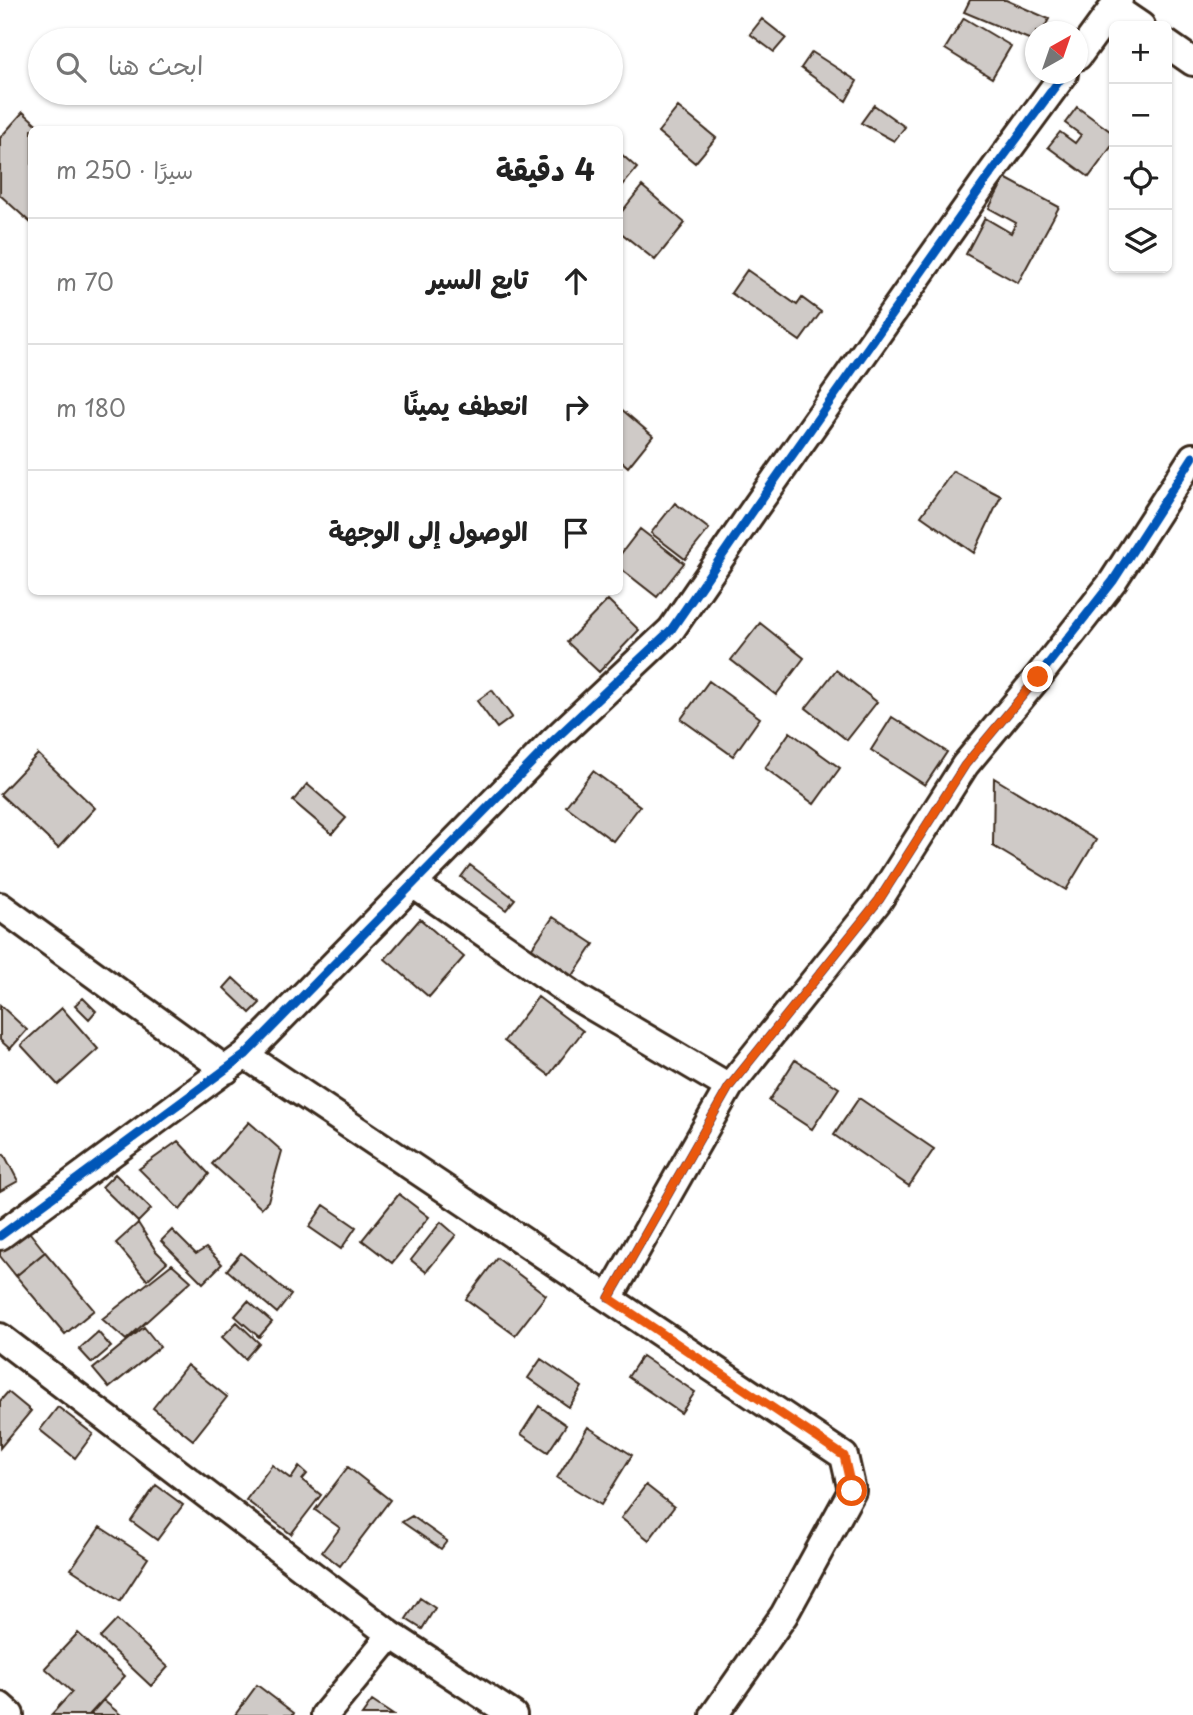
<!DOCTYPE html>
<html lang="ar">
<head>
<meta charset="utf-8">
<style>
  :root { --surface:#fff; --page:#f6f6f6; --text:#222; --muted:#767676; --line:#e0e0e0 }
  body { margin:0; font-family:"Playpen Sans","Playpen Sans Arabic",sans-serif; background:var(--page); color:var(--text); direction:rtl }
  .controls { position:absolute; right:21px; top:21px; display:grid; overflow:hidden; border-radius:10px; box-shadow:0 2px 5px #0004 }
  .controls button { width:63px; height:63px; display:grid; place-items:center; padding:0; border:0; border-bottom:2px solid var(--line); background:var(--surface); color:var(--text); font:35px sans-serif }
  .compass { position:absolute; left:1025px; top:21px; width:63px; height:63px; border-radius:50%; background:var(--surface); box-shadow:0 2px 5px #0004; rotate:40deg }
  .stop { position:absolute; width:21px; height:21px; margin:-16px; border:5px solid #ea580c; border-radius:50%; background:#fff }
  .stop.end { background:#ea580c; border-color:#fff; box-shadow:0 2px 7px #0008 }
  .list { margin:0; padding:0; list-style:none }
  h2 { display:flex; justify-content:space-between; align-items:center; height:91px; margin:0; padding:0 28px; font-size:30px }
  h2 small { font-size:23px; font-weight:400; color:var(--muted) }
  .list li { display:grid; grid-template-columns:46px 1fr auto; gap:21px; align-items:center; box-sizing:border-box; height:126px; padding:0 28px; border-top:2px solid var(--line) }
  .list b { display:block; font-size:26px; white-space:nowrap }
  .list em { font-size:23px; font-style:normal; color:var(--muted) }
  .icon { flex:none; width:38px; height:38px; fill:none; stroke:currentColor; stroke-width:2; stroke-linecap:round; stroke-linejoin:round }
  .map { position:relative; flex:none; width:1193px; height:1715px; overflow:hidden; direction:ltr }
  .search { position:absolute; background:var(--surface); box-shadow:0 2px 5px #0004; left:28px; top:28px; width:595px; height:77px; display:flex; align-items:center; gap:18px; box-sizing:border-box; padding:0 24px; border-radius:38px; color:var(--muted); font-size:26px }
  .panel { position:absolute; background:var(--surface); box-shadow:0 2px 5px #0004; left:28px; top:126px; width:595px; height:469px; border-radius:10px; direction:rtl }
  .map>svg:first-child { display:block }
  .building { fill:#cfcac7; stroke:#3b2a1e; stroke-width:2 }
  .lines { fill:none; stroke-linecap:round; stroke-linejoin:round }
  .street-casing { stroke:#3b2a1e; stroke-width:32 }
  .street { stroke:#fff; stroke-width:26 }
  .cycleway-casing { stroke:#fff; stroke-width:13 }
  .cycleway { stroke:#0057b8; stroke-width:9 }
  .route { stroke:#ea580c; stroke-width:9 }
</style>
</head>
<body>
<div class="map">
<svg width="1193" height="1715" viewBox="0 0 1193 1715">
  <rect width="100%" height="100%" fill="#fff"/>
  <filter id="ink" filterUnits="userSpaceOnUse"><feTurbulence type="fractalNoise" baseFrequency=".0143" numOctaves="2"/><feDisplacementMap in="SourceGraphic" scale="14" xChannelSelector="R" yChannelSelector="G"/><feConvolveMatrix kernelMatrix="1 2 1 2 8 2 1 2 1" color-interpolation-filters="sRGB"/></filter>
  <g filter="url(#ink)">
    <!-- building -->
    <path class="building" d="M 970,0 L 1006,0 L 1049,19 L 1042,32 L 1036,32 L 1036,42 L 964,12 Z
      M 964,18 L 1011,46 L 992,78 L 945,49 Z
      M 762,19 L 786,38 L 774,52 L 750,34 Z
      M 812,52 L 857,81 L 846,101 L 801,68 Z
      M 874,105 L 905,127 L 894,141 L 861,123 Z
      M 678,107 L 716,138 L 695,163 L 658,132 Z
      M 1077,107 L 1114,134 L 1114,143 L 1089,177 L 1048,147 L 1060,132 L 1075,143 L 1081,135 L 1065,123 Z
      M 23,112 L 43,130 L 32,130 L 32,224 L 0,195 L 0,138 Z
      M 620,153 L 637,168 L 623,185 L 620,182 Z
      M 1005,178 L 1059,207 L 1018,283 L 966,254 L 985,218 L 1011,233 L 1016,223 L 989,208 Z
      M 642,186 L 685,223 L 655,260 L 620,232 L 620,214 Z
      M 747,270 L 797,305 L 802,298 L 821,312 L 800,341 L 731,293 Z
      M 620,408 L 653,436 L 628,467 L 620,460 Z
      M 953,471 L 1001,496 L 974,553 L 921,516 Z
      M 675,503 L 709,529 L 685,559 L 651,533 Z
      M 640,529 L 684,563 L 657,597 L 620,568 L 620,555 Z
      M 608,600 L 639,630 L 599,672 L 567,642 Z
      M 760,623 L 804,658 L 776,695 L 731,660 Z
      M 836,670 L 877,702 L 847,740 L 806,708 Z
      M 709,681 L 760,718 L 733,756 L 681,719 Z
      M 492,690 L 512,717 L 497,728 L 477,701 Z
      M 892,717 L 947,752 L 925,785 L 871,750 Z
      M 790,732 L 840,768 L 814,804 L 765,768 Z
      M 38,754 L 95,808 L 58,848 L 0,794 Z
      M 593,771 L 640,806 L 613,841 L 566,806 Z
      M 994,778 L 1096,840 L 1066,890 L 993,846 Z
      M 307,784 L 346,818 L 332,834 L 293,801 Z
      M 470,865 L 515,899 L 506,910 L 461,877 Z
      M 553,917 L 594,944 L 570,980 L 529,952 Z
      M 420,919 L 464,957 L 429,997 L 385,959 Z
      M 233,978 L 260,1003 L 250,1013 L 224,988 Z
      M 538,997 L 583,1031 L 549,1075 L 504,1041 Z
      M 83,998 L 96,1011 L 89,1019 L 75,1005 Z
      M 0,1005 L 27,1030 L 10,1049 L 0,1040 Z
      M 62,1008 L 98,1049 L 58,1085 L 21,1045 Z
      M 795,1060 L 839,1088 L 812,1129 L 769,1101 Z
      M 859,1098 L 934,1149 L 909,1186 L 834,1135 Z
      M 249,1122 L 282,1151 L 268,1201 L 261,1208 L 212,1164 Z
      M 178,1141 L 209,1174 L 180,1210 L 139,1169 Z
      M 4,1154 L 18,1181 L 0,1191 L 0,1156 Z
      M 115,1174 L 151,1209 L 138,1222 L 102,1187 Z
      M 399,1194 L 429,1217 L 392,1263 L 362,1240 Z
      M 324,1205 L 356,1227 L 341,1249 L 309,1227 Z
      M 441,1222 L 456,1235 L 426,1272 L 411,1260 Z
      M 138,1223 L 156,1251 L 167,1262 L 147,1280 L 116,1243 Z
      M 26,1228 L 45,1252 L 16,1276 L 0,1256 L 0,1249 Z
      M 172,1230 L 196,1254 L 206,1248 L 222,1264 L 203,1283 L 161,1241 Z
      M 45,1252 L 94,1310 L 65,1334 L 16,1276 Z
      M 241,1253 L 291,1295 L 277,1313 L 227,1270 Z
      M 497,1258 L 546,1295 L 515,1335 L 466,1299 Z
      M 172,1264 L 191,1281 L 126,1340 L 102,1319 Z
      M 248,1301 L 272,1322 L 259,1337 L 235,1316 Z
      M 237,1322 L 259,1343 L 245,1359 L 222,1337 Z
      M 144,1327 L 160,1347 L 109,1388 L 93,1369 Z
      M 98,1332 L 111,1347 L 92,1363 L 79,1349 Z
      M 642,1356 L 695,1392 L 681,1413 L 628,1377 Z
      M 541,1359 L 582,1387 L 569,1407 L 528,1378 Z
      M 187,1365 L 227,1397 L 193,1440 L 153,1408 Z
      M 8,1392 L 31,1411 L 0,1448 L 0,1401 Z
      M 539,1406 L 566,1425 L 548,1452 L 521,1434 Z
      M 58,1407 L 93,1434 L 75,1458 L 40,1430 Z
      M 588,1427 L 632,1455 L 601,1505 L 557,1478 Z
      M 272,1465 L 291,1479 L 299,1467 L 307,1474 L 302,1480 L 321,1495 L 291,1534 L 246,1500 Z
      M 348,1467 L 390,1500 L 340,1566 L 322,1552 L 340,1528 L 315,1510 Z
      M 156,1485 L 183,1505 L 157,1540 L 131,1521 Z
      M 646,1485 L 674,1507 L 649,1540 L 621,1518 Z
      M 412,1516 L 447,1541 L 441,1549 L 402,1522 Z
      M 100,1527 L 148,1558 L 120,1601 L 71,1569 Z
      M 420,1598 L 435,1608 L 422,1629 L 406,1619 Z
      M 117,1620 L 168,1667 L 151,1686 L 100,1638 Z
      M 78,1633 L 125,1676 L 89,1715 L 51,1715 L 72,1692 L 45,1668 Z
      M 257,1685 L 294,1713 L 293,1715 L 235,1715 Z
      M 103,1700 L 121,1715 L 90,1715 Z
      M 372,1701 L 393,1715 L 362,1715 Z"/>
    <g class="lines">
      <defs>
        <path id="street" d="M 1113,7 L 1141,26
          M 1167,44 L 1193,62
          M 1078,56 L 1119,0
          M 413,884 L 578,998 L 729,1087
          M 0,906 L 226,1070
          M 245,1055 L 844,1456 L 852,1491 L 784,1615 L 714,1715
          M 0,1236 L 245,1055 L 552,742 L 671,630 L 755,508 L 984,183 L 1064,74
          M 609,1298 L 729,1087 L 879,900 L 965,765 L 1038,677 L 1113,581 L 1193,457
          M 0,1337 L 391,1635 L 513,1715
          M 0,1706 L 10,1715
          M 325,1715 L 391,1635"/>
      </defs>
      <!-- street casing -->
      <use href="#street" class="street-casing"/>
      <!-- street -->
      <use href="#street" class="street"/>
      <defs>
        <path id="cycleway" d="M 0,1236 L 245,1055 L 552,742 L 671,630 L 755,508 L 984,183 L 1064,74
          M 609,1298 L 729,1087 L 879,900 L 965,765 L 1038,677 L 1113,581 L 1193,457"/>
      </defs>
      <!-- cycleway casing -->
      <use href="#cycleway" class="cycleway-casing"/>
      <!-- cycleway -->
      <use href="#cycleway" class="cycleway"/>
    </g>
  </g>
  <g class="lines" filter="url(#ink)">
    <!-- route -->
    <path class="route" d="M 852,1491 L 844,1456 L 609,1298 L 729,1087 L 879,900 L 965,765 L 1038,677"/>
  </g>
</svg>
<div class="controls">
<button>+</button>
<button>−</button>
<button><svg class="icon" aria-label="locate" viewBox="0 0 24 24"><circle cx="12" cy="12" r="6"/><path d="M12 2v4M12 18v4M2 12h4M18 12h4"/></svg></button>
<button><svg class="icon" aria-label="layers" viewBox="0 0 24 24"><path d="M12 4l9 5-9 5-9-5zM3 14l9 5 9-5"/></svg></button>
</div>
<svg class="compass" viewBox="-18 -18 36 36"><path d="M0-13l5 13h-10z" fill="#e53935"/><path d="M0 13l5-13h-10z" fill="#767676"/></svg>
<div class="stop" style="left:852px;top:1491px"></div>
<div class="stop end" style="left:1038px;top:677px"></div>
<div class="search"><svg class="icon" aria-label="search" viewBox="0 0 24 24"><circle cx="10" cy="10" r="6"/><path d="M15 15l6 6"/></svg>ابحث هنا</div>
<section class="panel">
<h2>4 دقيقة<small>سيرًا · 250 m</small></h2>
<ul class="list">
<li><svg class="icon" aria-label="ahead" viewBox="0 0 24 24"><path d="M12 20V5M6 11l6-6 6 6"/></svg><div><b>تابع السير</b></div><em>70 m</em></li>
<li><svg class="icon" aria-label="right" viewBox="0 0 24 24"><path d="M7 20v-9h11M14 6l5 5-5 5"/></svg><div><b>انعطف يمينًا</b></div><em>180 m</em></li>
<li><svg class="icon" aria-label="arrive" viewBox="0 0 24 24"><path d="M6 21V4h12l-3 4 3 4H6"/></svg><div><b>الوصول إلى الوجهة</b></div></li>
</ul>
</section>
</div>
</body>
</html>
